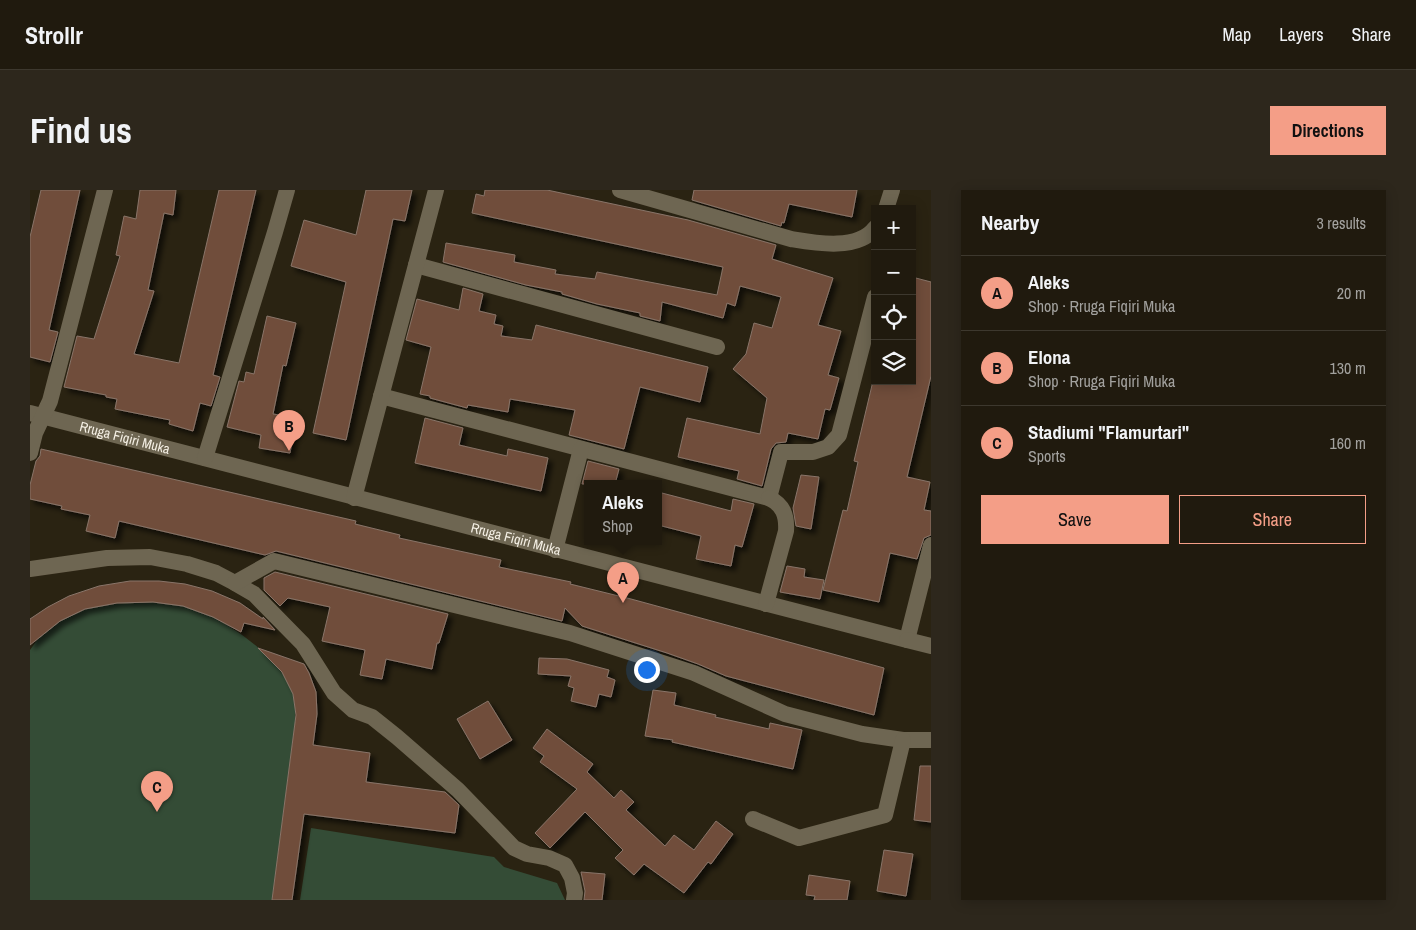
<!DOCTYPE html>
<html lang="en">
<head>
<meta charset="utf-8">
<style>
  :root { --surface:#201a0e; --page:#2d271c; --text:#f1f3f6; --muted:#a2a19e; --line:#3d382e; --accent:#f49e87 }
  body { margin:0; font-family:"Archivo Narrow",sans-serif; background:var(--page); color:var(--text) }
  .controls { position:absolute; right:15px; top:15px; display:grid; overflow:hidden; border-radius:0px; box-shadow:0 2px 12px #0003 }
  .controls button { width:45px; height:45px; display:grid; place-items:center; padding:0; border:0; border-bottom:1px solid var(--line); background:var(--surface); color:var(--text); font:25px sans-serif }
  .you { position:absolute; left:616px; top:479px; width:18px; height:18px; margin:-12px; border:4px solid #fff; border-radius:50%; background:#1a73e8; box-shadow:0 0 0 8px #1a73e833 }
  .badge { display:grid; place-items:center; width:32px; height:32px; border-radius:50%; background:var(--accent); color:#111; font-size:16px; font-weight:700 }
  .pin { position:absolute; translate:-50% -41px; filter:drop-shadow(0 1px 2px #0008) }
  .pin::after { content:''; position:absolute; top:26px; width:18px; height:15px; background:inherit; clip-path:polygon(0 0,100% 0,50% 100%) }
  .popup { position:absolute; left:554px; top:290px; width:78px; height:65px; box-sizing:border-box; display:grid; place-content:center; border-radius:0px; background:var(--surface); filter:drop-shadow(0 1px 4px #0005); font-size:16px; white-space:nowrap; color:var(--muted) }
  .popup b { font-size:19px; color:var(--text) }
  .popup::after { content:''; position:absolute; left:50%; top:100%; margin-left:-10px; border:10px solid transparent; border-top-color:var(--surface) }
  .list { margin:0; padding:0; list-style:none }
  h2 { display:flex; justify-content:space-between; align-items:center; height:65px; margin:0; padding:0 20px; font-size:21px }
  h2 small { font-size:16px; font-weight:400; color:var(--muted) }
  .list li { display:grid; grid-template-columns:32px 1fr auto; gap:15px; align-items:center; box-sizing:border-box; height:75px; padding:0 20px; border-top:1px solid var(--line) }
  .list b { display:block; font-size:19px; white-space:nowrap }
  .list p { margin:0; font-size:16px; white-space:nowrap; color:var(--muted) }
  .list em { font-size:16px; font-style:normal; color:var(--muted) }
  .actions { display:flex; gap:10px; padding:15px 20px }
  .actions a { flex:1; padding:11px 0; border:1px solid var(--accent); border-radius:0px; text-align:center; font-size:18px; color:var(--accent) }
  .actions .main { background:var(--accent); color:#111 }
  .icon { flex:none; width:28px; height:28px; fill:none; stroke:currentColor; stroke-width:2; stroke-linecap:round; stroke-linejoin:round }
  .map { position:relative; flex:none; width:901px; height:710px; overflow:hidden; border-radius:0px }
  header { display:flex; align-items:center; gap:30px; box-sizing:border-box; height:70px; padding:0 25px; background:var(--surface); border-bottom:1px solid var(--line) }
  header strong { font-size:24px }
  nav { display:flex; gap:28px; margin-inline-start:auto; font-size:18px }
  .intro { display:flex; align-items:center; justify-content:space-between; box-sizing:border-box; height:120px; padding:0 30px }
  h1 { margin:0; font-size:35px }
  .button { padding:12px 22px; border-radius:0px; background:var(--accent); color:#111; font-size:18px; font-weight:700 }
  main { display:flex; gap:30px; padding:0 30px }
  aside { flex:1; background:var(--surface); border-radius:0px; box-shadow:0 2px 12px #0003 }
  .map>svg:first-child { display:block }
  .green { fill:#344c36 }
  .building { fill:#6f4e3a; stroke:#897469; filter:url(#shadow) }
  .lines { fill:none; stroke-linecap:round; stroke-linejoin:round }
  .street { stroke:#6e6652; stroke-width:16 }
  .labels { text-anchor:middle; stroke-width:4; stroke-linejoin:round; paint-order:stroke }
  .street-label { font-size:14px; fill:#f5f0e5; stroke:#2a2312 }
</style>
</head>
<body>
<header>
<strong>Strollr</strong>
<nav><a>Map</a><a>Layers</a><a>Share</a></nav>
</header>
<div class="intro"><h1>Find us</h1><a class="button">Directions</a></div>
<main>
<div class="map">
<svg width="901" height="710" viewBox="0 0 901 710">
  <defs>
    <filter id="shadow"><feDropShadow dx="4.5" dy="4.5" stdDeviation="2.5" flood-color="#0009"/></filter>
  </defs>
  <rect width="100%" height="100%" fill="#2a2312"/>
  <!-- green -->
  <path class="green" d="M 122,412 C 132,414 143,414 153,416 C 191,425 251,466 263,504 C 266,513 265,525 265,534 L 242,710 L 0,710 L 0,460 C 29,416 74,413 122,412 Z
    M 281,638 L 464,667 L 474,677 L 527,693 L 535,710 L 270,710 Z"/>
  <!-- building -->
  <path class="building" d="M 11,0 L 50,0 L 19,140 L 28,142 L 20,172 L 0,167 L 0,47 Z
    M 110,0 L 146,0 L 143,25 L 134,23 L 118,100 L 124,101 L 104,164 L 149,173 L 189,0 L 226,0 L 183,185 L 190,187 L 181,216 L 170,213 L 163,241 L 139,234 L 140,230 L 85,219 L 87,209 L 76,207 L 76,205 L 34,197 L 47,146 L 64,149 L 90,66 L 86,65 L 94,26 L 106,29 Z
    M 336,0 L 382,0 L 375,31 L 363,29 L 316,250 L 283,243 L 316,92 L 261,76 L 274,30 L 326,45 Z
    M 455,0 L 517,0 L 658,30 L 746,55 L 742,69 L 803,88 L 788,135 L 811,141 L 798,185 L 809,188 L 800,220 L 795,219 L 788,249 L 758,243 L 756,252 L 746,253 L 741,259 L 732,296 L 707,289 L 709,281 L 648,267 L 657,228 L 730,244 L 737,208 L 703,179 L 716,164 L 724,133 L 742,138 L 751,107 L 710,96 L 705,116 L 697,113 L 693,128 L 632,112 L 630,131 L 610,126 L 610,123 L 567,114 L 532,104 L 532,102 L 496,95 L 413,72 L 416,53 L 485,65 L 484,72 L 526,80 L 525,84 L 565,89 L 567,82 L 687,105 L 693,77 L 442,23 L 446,4 L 454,6 Z
    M 664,0 L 827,0 L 822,27 L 759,14 L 754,33 L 752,32 L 751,36 L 662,10 Z
    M 882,87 L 901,92 L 901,186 L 877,287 L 900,292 L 894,320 L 901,321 L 901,345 L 894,348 L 887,369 L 860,363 L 849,412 L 793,400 L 813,320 L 817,321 L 828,272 L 824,271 L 843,191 L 882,191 Z
    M 433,98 L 453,104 L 449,121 L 466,125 L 464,134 L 473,136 L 471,146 L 502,150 L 506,135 L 678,177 L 670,212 L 610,197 L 594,259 L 539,245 L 545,220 L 480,209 L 478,222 L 438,215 L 437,218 L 400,208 L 400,206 L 390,204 L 401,157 L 376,150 L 387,109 L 429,120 Z
    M 237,126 L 266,133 L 256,176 L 253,175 L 243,224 L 266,228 L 260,263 L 229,258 L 231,245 L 197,237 L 209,191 L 214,192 L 216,182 L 224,184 Z
    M 395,228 L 433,238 L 429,255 L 477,266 L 478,259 L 518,268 L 511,301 L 385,273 Z
    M 11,259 L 326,331 L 325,334 L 370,345 L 369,348 L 471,370 L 469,377 L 541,392 L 540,394 L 601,409 L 854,478 L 844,525 L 696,486 L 668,474 L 637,463 L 552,436 L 535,418 L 532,431 L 246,361 L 235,365 L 89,331 L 85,348 L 56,341 L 60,325 L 31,319 L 32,316 L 0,309 L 0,295 L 6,271 L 10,266 Z
    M 558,271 L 589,279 L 585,294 L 552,294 Z
    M 771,285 L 789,287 L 781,339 L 766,336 L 763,318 Z
    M 628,302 L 701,321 L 703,309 L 724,314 L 712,357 L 705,355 L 701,376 L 666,369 L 671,346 L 628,335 Z
    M 757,376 L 775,379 L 774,387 L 794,390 L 790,409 L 750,402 Z
    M 245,382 L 418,424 L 409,453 L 407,453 L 402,479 L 356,469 L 352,489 L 330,485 L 335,460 L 292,451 L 300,417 L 258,408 L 250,416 L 234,400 L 234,388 Z
    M 100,391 L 129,391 L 155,394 L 182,401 L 210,413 L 233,429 L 233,427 L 245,440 L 214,433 L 211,442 L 183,427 L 153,416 L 123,412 L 87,413 L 55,419 L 30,431 L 0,455 L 0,429 L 18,417 L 39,406 L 69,396 Z
    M 228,458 L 274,474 L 279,483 L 286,502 L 287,524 L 283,555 L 340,563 L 336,592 L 415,602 L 429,615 L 425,643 L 274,624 L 262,710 L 242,710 L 266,525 L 263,504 L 252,482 Z
    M 509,468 L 537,469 L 579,480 L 577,487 L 585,490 L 581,507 L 569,504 L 566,517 L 541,511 L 544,498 L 538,496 L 541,486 L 508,484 Z
    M 623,500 L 646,503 L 644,515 L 686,525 L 685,527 L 739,539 L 740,533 L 772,540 L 763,579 L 642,552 L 643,550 L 615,546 Z
    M 458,511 L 482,550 L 450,569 L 427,529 Z
    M 517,539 L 563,574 L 557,582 L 584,608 L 591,600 L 604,612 L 596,620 L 635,656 L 644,645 L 664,660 L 686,631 L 703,644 L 681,674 L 678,672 L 654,703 L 614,674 L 604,685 L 585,668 L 593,660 L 555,622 L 520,658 L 505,643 L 547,599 L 510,572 L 514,566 L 503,558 Z
    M 890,576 L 901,576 L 901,632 L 884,630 Z
    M 854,660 L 883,664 L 876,706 L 847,701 Z
    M 551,682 L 575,684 L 572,710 L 554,710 L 555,701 Z
    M 779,685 L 820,691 L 817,710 L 784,710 L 785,706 L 776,705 Z"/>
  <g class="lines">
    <!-- street -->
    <g class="street">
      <path d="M 590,0 L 761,49 C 785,53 828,61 845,38"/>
      <path d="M 856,19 L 862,0"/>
      <path d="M 386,75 L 687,157"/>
      <path d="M 351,206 L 739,308 L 751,262 L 783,262 L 798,257 L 809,245 L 845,107"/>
      <path id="s1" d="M 0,223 L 877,450 L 901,355"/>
      <path d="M 0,263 L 5,243 L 20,211 L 75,0"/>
      <path d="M 175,268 L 245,42 L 257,0"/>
      <path d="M 324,308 L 406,0"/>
      <path d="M 525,360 L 551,259"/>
      <path d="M 0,379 L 77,368 L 120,367 L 157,374 L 186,383 L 205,393 L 224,404 L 273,454 L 304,503 L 323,520 L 342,527 L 367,547 L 428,600 L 484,658 L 497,664 L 519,668 L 535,675 L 542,688 L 545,703 L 544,710"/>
      <path d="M 205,393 L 244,371 L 540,443 L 664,483 L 755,524 L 832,544 L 873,550 L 901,550"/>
      <path d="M 736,414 L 756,341 C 757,325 753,315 739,308"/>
      <path d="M 877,450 L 901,456"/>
      <path d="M 723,629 L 769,648 L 855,625 L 873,550"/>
    </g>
  </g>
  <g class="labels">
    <!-- street labels -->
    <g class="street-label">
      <text dy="5" stroke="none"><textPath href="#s1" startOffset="98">Rruga Fiqiri Muka</textPath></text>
      <text dy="5" stroke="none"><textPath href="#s1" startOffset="502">Rruga Fiqiri Muka</textPath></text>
    </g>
  </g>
</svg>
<div class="controls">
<button>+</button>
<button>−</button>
<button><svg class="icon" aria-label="locate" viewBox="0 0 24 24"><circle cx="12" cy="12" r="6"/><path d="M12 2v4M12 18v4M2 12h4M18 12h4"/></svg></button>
<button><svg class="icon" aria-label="layers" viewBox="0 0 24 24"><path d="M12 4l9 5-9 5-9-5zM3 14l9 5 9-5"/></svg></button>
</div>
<div class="you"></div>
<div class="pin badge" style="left:593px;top:413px">A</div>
<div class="popup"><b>Aleks</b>Shop</div>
<div class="pin badge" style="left:259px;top:261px">B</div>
<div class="pin badge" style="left:127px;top:622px">C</div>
</div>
<aside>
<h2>Nearby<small>3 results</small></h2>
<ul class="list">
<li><span class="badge">A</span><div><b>Aleks</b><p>Shop · Rruga Fiqiri Muka</p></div><em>20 m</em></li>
<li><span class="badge">B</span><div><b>Elona</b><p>Shop · Rruga Fiqiri Muka</p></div><em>130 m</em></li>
<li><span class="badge">C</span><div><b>Stadiumi &quot;Flamurtari&quot;</b><p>Sports</p></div><em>160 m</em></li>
</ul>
<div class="actions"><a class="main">Save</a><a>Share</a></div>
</aside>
</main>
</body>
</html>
